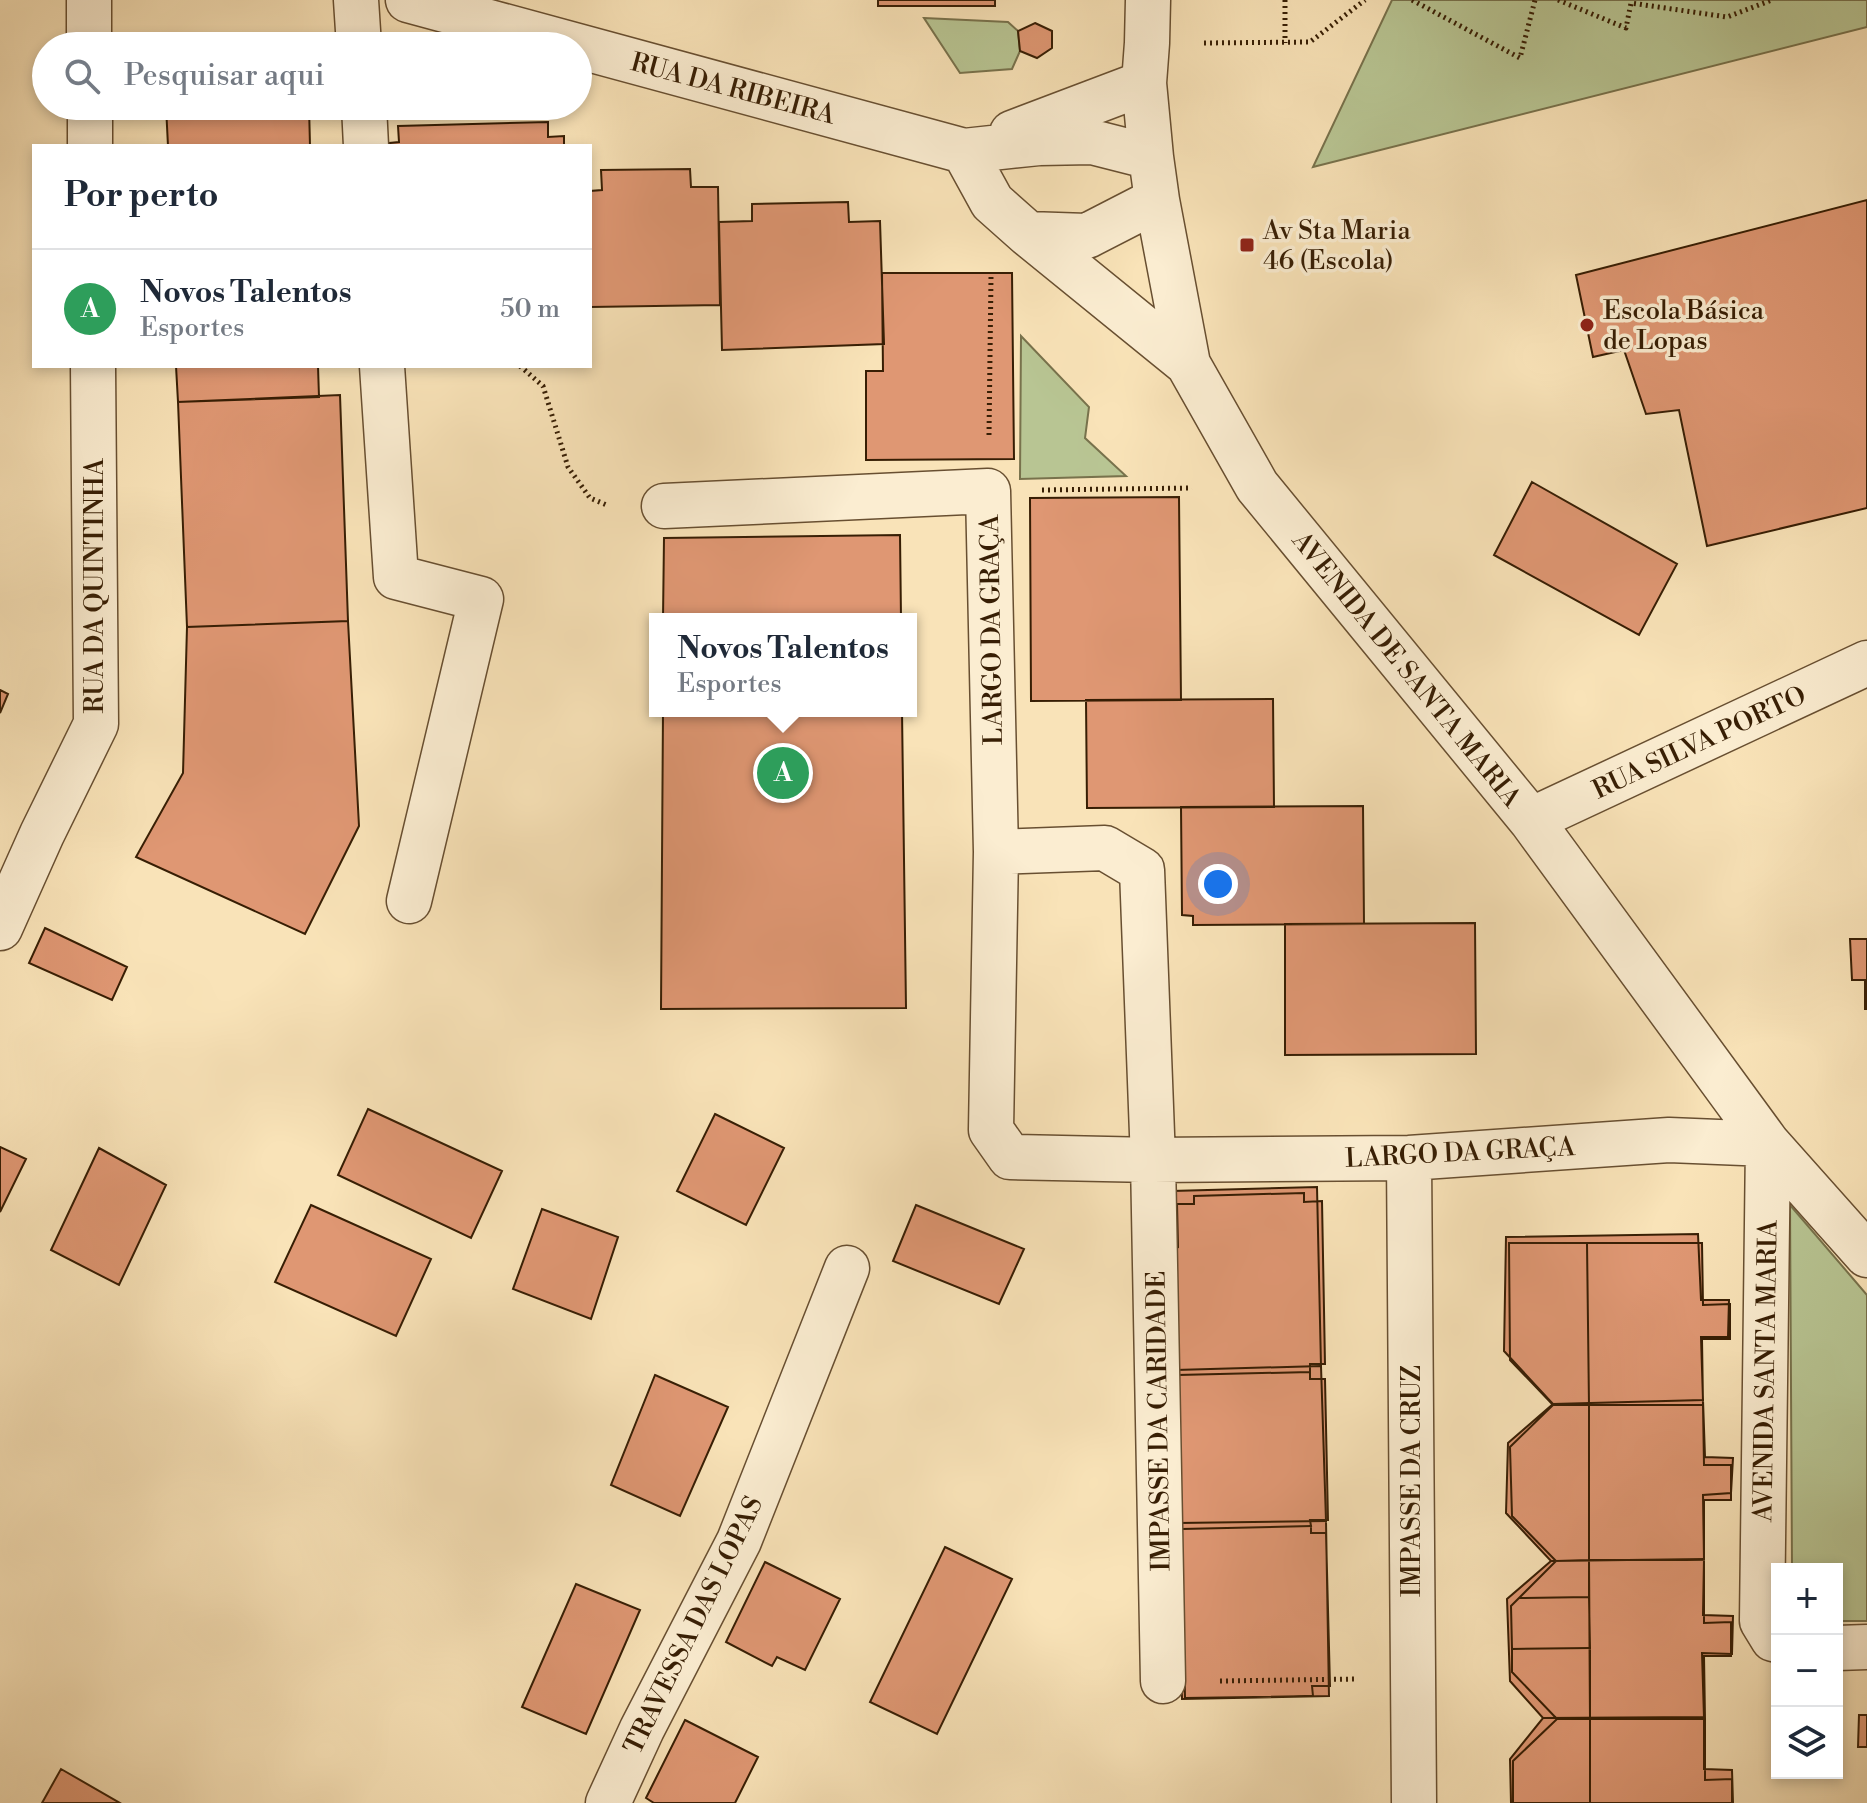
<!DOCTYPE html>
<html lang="pt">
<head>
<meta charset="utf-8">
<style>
  :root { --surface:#fff; --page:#f2f2f3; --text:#1f2937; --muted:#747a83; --line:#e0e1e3; --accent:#1a73e8 }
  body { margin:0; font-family:"Libre Bodoni",serif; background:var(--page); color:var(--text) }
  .controls { position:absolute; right:24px; bottom:24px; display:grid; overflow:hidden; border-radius:0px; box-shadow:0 4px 12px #0003 }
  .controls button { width:72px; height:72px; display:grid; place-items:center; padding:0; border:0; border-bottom:2px solid var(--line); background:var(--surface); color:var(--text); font:40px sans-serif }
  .you { position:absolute; left:1218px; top:884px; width:28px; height:28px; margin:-20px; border:6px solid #fff; border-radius:50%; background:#1a73e8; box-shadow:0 0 0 12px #1a73e833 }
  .badge { display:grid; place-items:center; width:52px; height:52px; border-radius:50%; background:var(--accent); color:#fff; font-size:26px; font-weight:700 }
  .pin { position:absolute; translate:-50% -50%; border:4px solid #fff; box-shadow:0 2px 8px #0006 }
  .popup { position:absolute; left:649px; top:613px; width:268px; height:104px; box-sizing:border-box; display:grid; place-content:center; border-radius:0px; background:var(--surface); filter:drop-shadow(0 2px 6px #0005); font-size:26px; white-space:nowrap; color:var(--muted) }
  .popup b { font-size:30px; color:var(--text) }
  .popup::after { content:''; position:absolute; left:50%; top:100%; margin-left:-16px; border:16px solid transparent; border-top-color:var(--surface) }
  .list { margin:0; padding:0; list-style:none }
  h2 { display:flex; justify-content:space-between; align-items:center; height:104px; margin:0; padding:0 32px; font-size:34px }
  h2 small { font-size:26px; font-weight:400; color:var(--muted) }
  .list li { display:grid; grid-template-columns:52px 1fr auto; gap:24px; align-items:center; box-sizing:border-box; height:120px; padding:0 32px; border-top:2px solid var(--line) }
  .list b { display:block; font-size:30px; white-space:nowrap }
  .list p { margin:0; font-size:26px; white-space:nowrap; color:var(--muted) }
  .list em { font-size:26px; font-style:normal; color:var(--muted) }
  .icon { flex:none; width:44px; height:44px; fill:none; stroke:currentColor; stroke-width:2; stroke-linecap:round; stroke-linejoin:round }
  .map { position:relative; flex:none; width:1867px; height:1803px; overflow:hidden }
  .search { position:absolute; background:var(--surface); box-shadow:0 4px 12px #0003; left:32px; top:32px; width:560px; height:88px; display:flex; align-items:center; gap:20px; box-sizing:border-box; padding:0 28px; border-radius:44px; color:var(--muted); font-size:30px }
  .panel { position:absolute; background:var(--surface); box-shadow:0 4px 12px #0003; left:32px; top:144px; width:560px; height:224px; border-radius:0px }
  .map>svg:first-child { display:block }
  .green { fill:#b8c593; stroke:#78724c; stroke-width:2 }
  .building { fill:#df9773; stroke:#371e04; stroke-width:2 }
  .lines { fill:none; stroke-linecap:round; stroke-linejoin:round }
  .street-casing { stroke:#684f31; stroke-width:47 }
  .path { stroke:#371e04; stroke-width:5; stroke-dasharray:2 4; stroke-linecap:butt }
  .street { stroke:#fbedd1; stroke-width:44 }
  .poi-dot { fill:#8f2418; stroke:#fbedd1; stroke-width:3 }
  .labels { text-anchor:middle; stroke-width:7; stroke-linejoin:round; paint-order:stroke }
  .street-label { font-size:26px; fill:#371e04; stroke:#fbedd1 }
  .poi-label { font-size:26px; fill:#371e04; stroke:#fbedd1; text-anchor:start }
</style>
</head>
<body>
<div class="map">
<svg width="1867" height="1803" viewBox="0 0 1867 1803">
  <rect width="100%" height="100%" fill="#f9e3b8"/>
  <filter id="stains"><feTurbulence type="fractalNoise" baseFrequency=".0025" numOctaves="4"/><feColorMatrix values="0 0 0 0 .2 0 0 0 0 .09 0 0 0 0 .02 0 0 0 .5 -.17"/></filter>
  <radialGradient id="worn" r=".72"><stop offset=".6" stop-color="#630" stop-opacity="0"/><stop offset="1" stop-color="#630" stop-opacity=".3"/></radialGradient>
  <!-- green -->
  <path class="green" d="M 1392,0 L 1867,0 L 1867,27 L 1313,167 Z
    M 924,18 L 1008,22 L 1018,31 L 1020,51 L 1012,69 L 960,73 Z
    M 1021,336 L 1089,407 L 1085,438 L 1126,476 L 1020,479 Z
    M 1790,1205 L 1867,1295 L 1867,1621 L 1837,1621 L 1837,1569 L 1792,1569 Z"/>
  <!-- building -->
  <path class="building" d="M 878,0 L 995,0 L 995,6 L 878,6 Z
    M 1035,23 L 1052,31 L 1052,48 L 1037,58 L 1020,51 L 1018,31 Z
    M 166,106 L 309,106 L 310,146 L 168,146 Z
    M 548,122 L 548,137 L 564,136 L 564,146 L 390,146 L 390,143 L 399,142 L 398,126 Z
    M 690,169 L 691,187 L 718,187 L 720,305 L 590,307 L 590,191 L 602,190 L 601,170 Z
    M 1867,200 L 1867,508 L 1707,546 L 1679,410 L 1646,414 L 1624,350 L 1593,357 L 1576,275 Z
    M 848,202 L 849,222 L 880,221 L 884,344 L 722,350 L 719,222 L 752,221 L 752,204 Z
    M 882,273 L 1012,273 L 1014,459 L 866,460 L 866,371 L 883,371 Z
    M 176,366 L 318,366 L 319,397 L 178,402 Z
    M 340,395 L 348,621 L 187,627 L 178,402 Z
    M 1532,482 L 1677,564 L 1639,635 L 1494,555 Z
    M 1179,497 L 1181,700 L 1031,701 L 1030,498 Z
    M 900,535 L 901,619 L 663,619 L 664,538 Z
    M 348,621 L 359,826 L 305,934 L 136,857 L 183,773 L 187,627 Z
    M 0,690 L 8,694 L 0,713 Z
    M 1273,699 L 1274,807 L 1087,808 L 1086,700 Z
    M 663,711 L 902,711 L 906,1008 L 661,1009 Z
    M 1363,806 L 1364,924 L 1193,925 L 1193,916 L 1182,915 L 1181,807 Z
    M 1475,923 L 1476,1054 L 1285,1055 L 1285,924 Z
    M 45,928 L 127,967 L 112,1000 L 29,963 Z
    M 1850,939 L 1867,939 L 1867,1009 L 1865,1009 L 1865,980 L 1852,980 Z
    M 368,1109 L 502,1171 L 471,1238 L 338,1175 Z
    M 715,1114 L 784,1148 L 746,1225 L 677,1191 Z
    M 0,1147 L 26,1159 L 0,1212 Z
    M 99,1148 L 166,1185 L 119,1285 L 51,1250 Z
    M 1317,1187 L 1321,1366 L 1176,1370 L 1172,1191 Z
    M 1304,1193 L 1304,1202 L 1322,1201 L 1325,1364 L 1310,1364 L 1310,1372 L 1178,1375 L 1174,1246 L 1178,1247 L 1177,1204 L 1194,1204 L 1194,1196 Z
    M 311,1205 L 431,1259 L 396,1336 L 275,1282 Z
    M 916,1205 L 1024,1249 L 999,1304 L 893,1261 Z
    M 542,1209 L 618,1237 L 591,1319 L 513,1289 Z
    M 1698,1234 L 1701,1300 L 1729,1300 L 1728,1337 L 1701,1337 L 1703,1400 L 1553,1404 L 1504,1351 L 1506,1237 Z
    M 1509,1243 L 1587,1243 L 1589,1405 L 1553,1405 L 1510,1360 Z
    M 1587,1243 L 1702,1243 L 1703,1305 L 1730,1304 L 1730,1339 L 1702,1339 L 1703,1405 L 1589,1405 Z
    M 1321,1366 L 1326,1521 L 1178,1523 L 1176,1370 Z
    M 1310,1372 L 1310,1379 L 1325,1379 L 1328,1520 L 1310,1520 L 1311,1526 L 1182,1529 L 1178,1375 Z
    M 655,1375 L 728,1407 L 680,1516 L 611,1485 Z
    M 1703,1400 L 1705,1457 L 1733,1458 L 1731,1493 L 1703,1495 L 1704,1559 L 1551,1561 L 1506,1513 L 1508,1443 L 1553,1404 Z
    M 1553,1405 L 1589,1405 L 1589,1560 L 1556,1561 L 1512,1516 L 1510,1447 Z
    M 1589,1405 L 1703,1405 L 1704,1465 L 1731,1465 L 1731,1500 L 1704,1500 L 1704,1560 L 1589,1560 Z
    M 1326,1521 L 1329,1696 L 1182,1699 L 1178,1523 Z
    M 1311,1526 L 1311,1533 L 1326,1533 L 1330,1686 L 1312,1686 L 1313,1696 L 1185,1698 L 1184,1648 L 1177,1540 L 1182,1540 L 1182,1529 Z
    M 945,1547 L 1012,1579 L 937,1734 L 870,1702 Z
    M 1704,1559 L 1703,1615 L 1733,1616 L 1732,1654 L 1702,1653 L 1704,1717 L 1543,1718 L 1510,1681 L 1507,1599 L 1551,1561 Z
    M 1589,1560 L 1589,1597 L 1519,1598 L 1556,1561 Z
    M 1589,1560 L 1704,1560 L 1704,1623 L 1731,1622 L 1731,1656 L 1704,1656 L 1705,1719 L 1590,1719 Z
    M 765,1562 L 840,1599 L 805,1670 L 777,1657 L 772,1666 L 726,1642 Z
    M 576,1584 L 640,1610 L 586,1734 L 522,1707 Z
    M 1589,1597 L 1590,1648 L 1512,1649 L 1511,1606 L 1519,1598 Z
    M 1590,1648 L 1590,1719 L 1557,1719 L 1512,1672 L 1512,1649 Z
    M 1859,1715 L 1867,1715 L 1867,1747 L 1858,1747 Z
    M 1704,1717 L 1704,1769 L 1732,1770 L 1733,1803 L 1511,1803 L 1510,1759 L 1543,1718 Z
    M 1557,1719 L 1590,1719 L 1590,1803 L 1513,1803 L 1513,1761 Z
    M 1590,1719 L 1705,1719 L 1705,1780 L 1732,1779 L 1732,1803 L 1590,1803 Z
    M 685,1720 L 758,1757 L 735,1803 L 654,1803 L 646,1798 Z
    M 61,1769 L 120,1803 L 42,1803 Z"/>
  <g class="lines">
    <defs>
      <path id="street" d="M 89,0 L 89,46
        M 356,0 L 359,46
        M 408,0 L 964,151 L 1039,143 L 1092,142 L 1151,157
        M 1148,0 L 1147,43 L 1144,83 L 1151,157 L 1157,200 L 1188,364 L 1257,486 L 1531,820 L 1768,1144 L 1867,1255
        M 90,106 L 90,146
        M 364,106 L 366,146
        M 1012,133 L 1144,83
        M 964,151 L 992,202 L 1028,234 L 1087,236 L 1157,200
        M 1028,234 L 1188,364
        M 382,366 L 396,577 L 481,599 L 409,901
        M 664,506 L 988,491 L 996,852 L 991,1130 L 1010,1157 L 1153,1160 L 1409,1158 L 1669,1140 L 1768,1144 L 1762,1621 L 1773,1639 L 1777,1640
        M 1531,820 L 1867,663
        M 996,852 L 1105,848 L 1142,870 L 1153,1160 L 1163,1681
        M 0,928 L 42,834 L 96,724 L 93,366
        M 1409,1158 L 1414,1803
        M 1837,1648 L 1867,1647
        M 608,1803 L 642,1729 L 739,1541 L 847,1268"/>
    </defs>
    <!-- street casing -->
    <use href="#street" class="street-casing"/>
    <!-- path -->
    <path class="path" d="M 1285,0 L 1285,43
      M 1412,0 L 1520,58 L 1535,0
      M 1558,0 L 1626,28 L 1631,3 L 1727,17 L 1772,0
      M 1204,43 L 1310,42 L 1365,0
      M 520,366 L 543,386 L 568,467 L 590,498 L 609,506
      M 989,435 L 991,277
      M 1042,490 L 1192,488
      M 1220,1681 L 1358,1679"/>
    <!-- street -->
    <use href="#street" class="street"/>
  </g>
  <!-- markers -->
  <g class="poi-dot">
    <rect x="1239" y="237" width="16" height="16" rx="4"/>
    <circle cx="1587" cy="325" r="8"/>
  </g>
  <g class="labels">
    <!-- street labels -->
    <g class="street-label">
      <text transform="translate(733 88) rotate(15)" y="9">RUA DA RIBEIRA</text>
      <text transform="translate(94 586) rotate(-90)" y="9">RUA DA QUINTINHA</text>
      <text transform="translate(991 630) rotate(-91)" y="9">LARGO DA GRAÇA</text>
      <text transform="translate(1407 669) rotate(51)" y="9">AVENIDA DE SANTA MARIA</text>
      <text transform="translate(1699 742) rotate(-25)" y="9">RUA SILVA PORTO</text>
      <text transform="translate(1460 1152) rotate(-3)" y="9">LARGO DA GRAÇA</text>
      <text transform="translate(1765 1371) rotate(-89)" y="9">AVENIDA SANTA MARIA</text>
      <text transform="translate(1158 1421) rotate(-91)" y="9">IMPASSE DA CARIDADE</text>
      <text transform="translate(1411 1481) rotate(-90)" y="9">IMPASSE DA CRUZ</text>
      <text transform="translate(693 1625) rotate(-64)" y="9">TRAVESSA DAS LOPAS</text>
    </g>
    <!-- poi labels -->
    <g class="poi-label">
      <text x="1263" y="239">Av Sta Maria<tspan x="1263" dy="30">46 (Escola)</tspan></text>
      <text x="1603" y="319">Escola Básica<tspan x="1603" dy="30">de Lopas</tspan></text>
    </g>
  </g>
  <rect width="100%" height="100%" filter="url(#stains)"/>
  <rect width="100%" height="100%" fill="url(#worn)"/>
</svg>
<div class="controls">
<button>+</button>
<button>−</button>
<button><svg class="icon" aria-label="layers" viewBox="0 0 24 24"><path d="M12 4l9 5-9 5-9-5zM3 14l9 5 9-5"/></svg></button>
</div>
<div class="you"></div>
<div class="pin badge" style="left:783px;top:773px;background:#2e9e5b">A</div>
<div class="popup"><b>Novos Talentos</b>Esportes</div>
<div class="search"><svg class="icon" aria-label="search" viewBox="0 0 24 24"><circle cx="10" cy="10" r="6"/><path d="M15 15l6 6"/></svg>Pesquisar aqui</div>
<section class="panel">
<h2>Por perto<small></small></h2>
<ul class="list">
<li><span class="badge" style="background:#2e9e5b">A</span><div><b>Novos Talentos</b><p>Esportes</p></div><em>50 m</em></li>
</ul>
</section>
</div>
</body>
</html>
